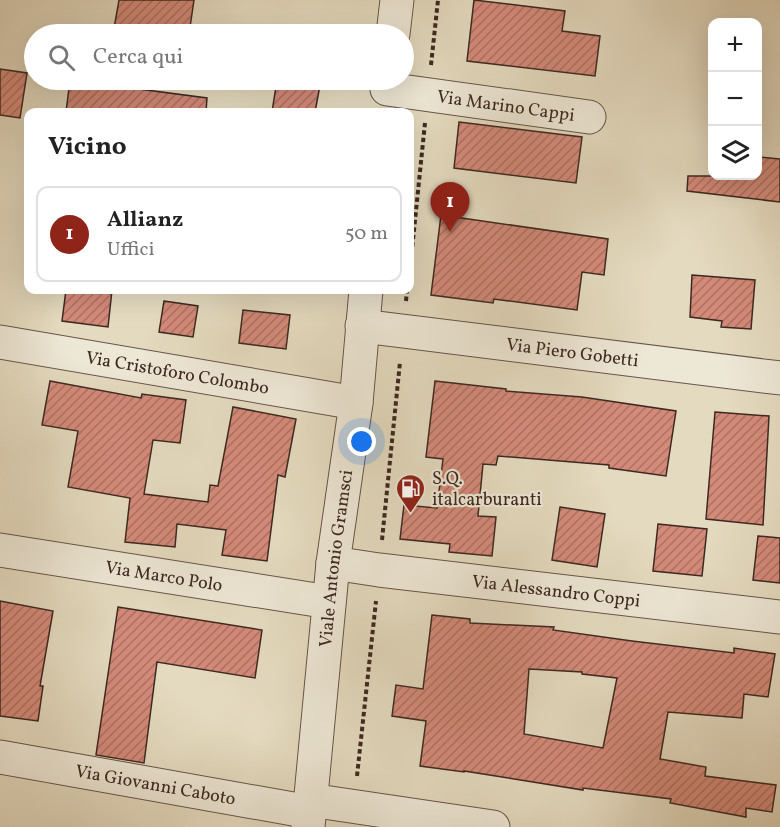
<!DOCTYPE html>
<html lang="it">
<head>
<meta charset="utf-8">
<style>
  :root { --surface:#fff; --page:#f2f2f2; --text:#222; --muted:#767676; --line:#e0e0e0; --accent:#8f2418 }
  body { margin:0; font-family:Vollkorn,serif; background:var(--page); color:var(--text) }
  .controls { position:absolute; right:18px; top:18px; display:grid; overflow:hidden; border-radius:12px; box-shadow:0 6px 24px #0002 }
  .controls button { width:54px; height:54px; display:grid; place-items:center; padding:0; border:0; border-bottom:2px solid var(--line); background:var(--surface); color:var(--text); font:30px sans-serif }
  .you { position:absolute; left:362px; top:442px; width:21px; height:21px; margin:-15px; border:4px solid #fff; border-radius:50%; background:#1a73e8; box-shadow:0 0 0 9px #1a73e833 }
  .badge { display:grid; place-items:center; width:39px; height:39px; border-radius:50%; background:var(--accent); color:#fff; font-size:20px; font-weight:700 }
  .pin { position:absolute; translate:-50% -50px; filter:drop-shadow(0 2px 3px #0008) }
  .pin::after { content:''; position:absolute; top:32px; width:21px; height:18px; background:inherit; clip-path:polygon(0 0,100% 0,50% 100%) }
  .list { margin:0; padding:0; list-style:none }
  h2 { display:flex; justify-content:space-between; align-items:center; height:78px; margin:0; padding:0 24px; font-size:26px }
  h2 small { font-size:20px; font-weight:400; color:var(--muted) }
  .list li { display:grid; grid-template-columns:39px 1fr auto; gap:18px; align-items:center; box-sizing:border-box; height:96px; margin:0 12px 12px; padding:0 12px; border:2px solid var(--line); border-radius:12px }
  .list b { display:block; font-size:22px; white-space:nowrap }
  .list p { margin:0; font-size:20px; white-space:nowrap; color:var(--muted) }
  .list em { font-size:20px; font-style:normal; color:var(--muted) }
  .icon { flex:none; width:33px; height:33px; fill:none; stroke:currentColor; stroke-width:2; stroke-linecap:round; stroke-linejoin:round }
  .map { position:relative; flex:none; width:780px; height:827px; overflow:hidden }
  .search { position:absolute; background:var(--surface); box-shadow:0 6px 24px #0002; left:24px; top:24px; width:390px; height:66px; display:flex; align-items:center; gap:15px; box-sizing:border-box; padding:0 21px; border-radius:33px; color:var(--muted); font-size:22px }
  .panel { position:absolute; background:var(--surface); box-shadow:0 6px 24px #0002; left:24px; top:108px; width:390px; height:186px; border-radius:12px }
  .map>svg:first-child { display:block }
  .building { fill:url(#building-hatch); stroke:#3d2922; stroke-width:1.5; fill-rule:evenodd }
  .lines { fill:none; stroke-linecap:round; stroke-linejoin:round }
  .minor-casing { stroke:#675549; stroke-width:35 }
  .path { stroke:#3d2922; stroke-width:4; stroke-dasharray:4.5 3; stroke-linecap:butt }
  .minor { stroke:#ede7d5; stroke-width:33 }
  .labels { text-anchor:middle; stroke-width:4.5; stroke-linejoin:round; paint-order:stroke }
  .street-label { font-size:18px; fill:#3d2922; stroke:#ede7d5 }
  .poi-label { font-size:18px; fill:#3d2922; stroke:#ede7d5; text-anchor:start }
</style>
</head>
<body>
<div class="map">
<svg width="780" height="827" viewBox="0 0 780 827">
  <defs>
    <pattern id="building-hatch" width="6" height="6" patternUnits="userSpaceOnUse" patternTransform="scale(1.5)"><rect width="6" height="6" fill="#d48a79"/><path d="M-1 1l2-2M0 6l6-6M5 7l2-2" fill="none" stroke="#ad7163"/></pattern>
  </defs>
  <rect width="100%" height="100%" fill="#e4dabf"/>
  <filter id="stains"><feTurbulence type="fractalNoise" baseFrequency=".00333" numOctaves="4"/><feColorMatrix values="0 0 0 0 .2 0 0 0 0 .09 0 0 0 0 .02 0 0 0 .5 -.17"/></filter>
  <radialGradient id="worn" r=".72"><stop offset=".6" stop-color="#630" stop-opacity="0"/><stop offset="1" stop-color="#630" stop-opacity=".3"/></radialGradient>
  <!-- building -->
  <path class="building" d="M 119,0 L 194,0 L 189,34 L 113,34 Z
    M 474,0 L 565,11 L 562,31 L 600,36 L 595,76 L 467,61 Z
    M 0,69 L 27,73 L 20,118 L 0,115 Z
    M 70,80 L 207,98 L 206,112 L 66,112 Z
    M 277,80 L 321,80 L 315,112 L 272,112 Z
    M 459,122 L 582,137 L 576,183 L 454,168 Z
    M 758,157 L 780,159 L 780,202 L 687,191 L 688,176 L 758,176 Z
    M 441,215 L 608,239 L 604,275 L 582,272 L 577,310 L 494,299 L 493,303 L 431,295 Z
    M 692,275 L 755,280 L 751,329 L 721,327 L 722,321 L 690,317 Z
    M 66,290 L 112,290 L 108,327 L 62,321 Z
    M 164,301 L 198,306 L 193,337 L 159,332 Z
    M 243,310 L 290,315 L 286,349 L 239,343 Z
    M 50,381 L 141,398 L 142,394 L 186,400 L 180,443 L 153,440 L 144,494 L 208,502 L 210,485 L 218,486 L 233,407 L 296,419 L 285,477 L 278,475 L 267,561 L 222,555 L 226,530 L 177,524 L 175,547 L 125,542 L 130,498 L 68,487 L 78,431 L 42,425 Z
    M 435,381 L 506,389 L 506,391 L 582,397 L 676,411 L 666,476 L 609,468 L 609,465 L 498,456 L 496,465 L 483,464 L 478,516 L 496,517 L 492,556 L 449,552 L 450,544 L 400,539 L 404,505 L 437,508 L 443,459 L 426,457 Z
    M 715,412 L 769,416 L 763,525 L 706,519 Z
    M 560,507 L 605,514 L 597,567 L 552,560 Z
    M 658,524 L 707,529 L 702,576 L 653,571 Z
    M 758,536 L 780,538 L 780,583 L 753,580 Z
    M 0,601 L 53,611 L 40,686 L 43,686 L 38,721 L 0,716 Z
    M 118,607 L 262,630 L 255,678 L 157,662 L 144,763 L 96,755 Z
    M 432,615 L 470,619 L 470,623 L 554,627 L 553,630 L 632,641 L 734,653 L 734,648 L 775,654 L 768,697 L 744,694 L 742,718 L 668,712 L 660,759 L 706,767 L 705,776 L 776,785 L 772,812 L 746,808 L 746,817 L 670,803 L 671,799 L 583,788 L 583,790 L 464,771 L 464,772 L 420,766 L 426,721 L 392,716 L 396,685 L 423,689 ZM 529,669 L 582,672 L 582,674 L 617,678 L 603,748 L 524,734 Z"/>
  <g class="lines">
    <defs>
      <g id="minor">
        <path d="M 393,34 L 397,0"/>
        <path id="s1" d="M 387,89 L 589,117"/>
        <path id="s2" d="M 362,326 L 780,378"/>
        <path id="s3" d="M 0,342 L 356,403"/>
        <path id="s4" d="M 0,550 L 329,602"/>
        <path id="s5" d="M 333,563 L 379,570 L 780,617"/>
        <path id="s6" d="M 0,757 L 310,812"/>
        <path d="M 310,800 L 493,827"/>
        <path id="s7" d="M 308,827 L 333,563 L 356,403 L 366,290"/>
      </g>
    </defs>
    <!-- minor casing -->
    <use href="#minor" class="minor-casing"/>
    <!-- path -->
    <path class="path" d="M 431,65 L 438,0
      M 410,269 L 425,123
      M 406,301 L 407,290
      M 382,540 L 400,362
      M 357,776 L 376,601"/>
    <!-- minor -->
    <use href="#minor" class="minor"/>
  </g>
  <!-- icons -->
  <defs>
    <symbol id="fuel-pin" viewBox="-11 -11 22 30"><path d="M0 17L-7.5 6A9.5 9.5 0 1 1 7.5 6Z" fill="#8f2418" stroke="#ede7d5"/><path d="M-5.5-6h7V0h2V4h1.3V-2.5L3-4.5l.8-.8L6-3V5H2.5V1h-1V6h-7ZM-4.2-4.7v3.2H.2V-4.7Z" fill="#fff"/></symbol>
  </defs>
  <g fill-rule="evenodd">
    <use href="#fuel-pin" x="394" y="472" width="33" height="45"/>
  </g>
  <g class="labels">
    <!-- street labels -->
    <g class="street-label">
      <text dy="6" stroke="none"><textPath href="#s1" startOffset="120">Via Marino Cappi</textPath></text>
      <text dy="6" stroke="none"><textPath href="#s2" startOffset="212">Via Piero Gobetti</textPath></text>
      <text dy="6" stroke="none"><textPath href="#s3" startOffset="180">Via Cristoforo Colombo</textPath></text>
      <text dy="6" stroke="none"><textPath href="#s7" startOffset="270">Viale Antonio Gramsci</textPath></text>
      <text dy="6" stroke="none"><textPath href="#s4" startOffset="166">Via Marco Polo</textPath></text>
      <text dy="6" stroke="none"><textPath href="#s5" startOffset="225">Via Alessandro Coppi</textPath></text>
      <text dy="6" stroke="none"><textPath href="#s6" startOffset="158">Via Giovanni Caboto</textPath></text>
    </g>
    <!-- poi labels -->
    <g class="poi-label">
      <text x="432" y="484">S.Q.<tspan x="432" dy="21">italcarburanti</tspan></text>
    </g>
  </g>
  <rect width="100%" height="100%" filter="url(#stains)"/>
  <rect width="100%" height="100%" fill="url(#worn)"/>
</svg>
<div class="controls">
<button>+</button>
<button>−</button>
<button><svg class="icon" aria-label="layers" viewBox="0 0 24 24"><path d="M12 4l9 5-9 5-9-5zM3 14l9 5 9-5"/></svg></button>
</div>
<div class="you"></div>
<div class="pin badge" style="left:450px;top:232px">1</div>
<div class="search"><svg class="icon" aria-label="search" viewBox="0 0 24 24"><circle cx="10" cy="10" r="6"/><path d="M15 15l6 6"/></svg>Cerca qui</div>
<section class="panel">
<h2>Vicino<small></small></h2>
<ul class="list">
<li><span class="badge">1</span><div><b>Allianz</b><p>Uffici</p></div><em>50 m</em></li>
</ul>
</section>
</div>
</body>
</html>
